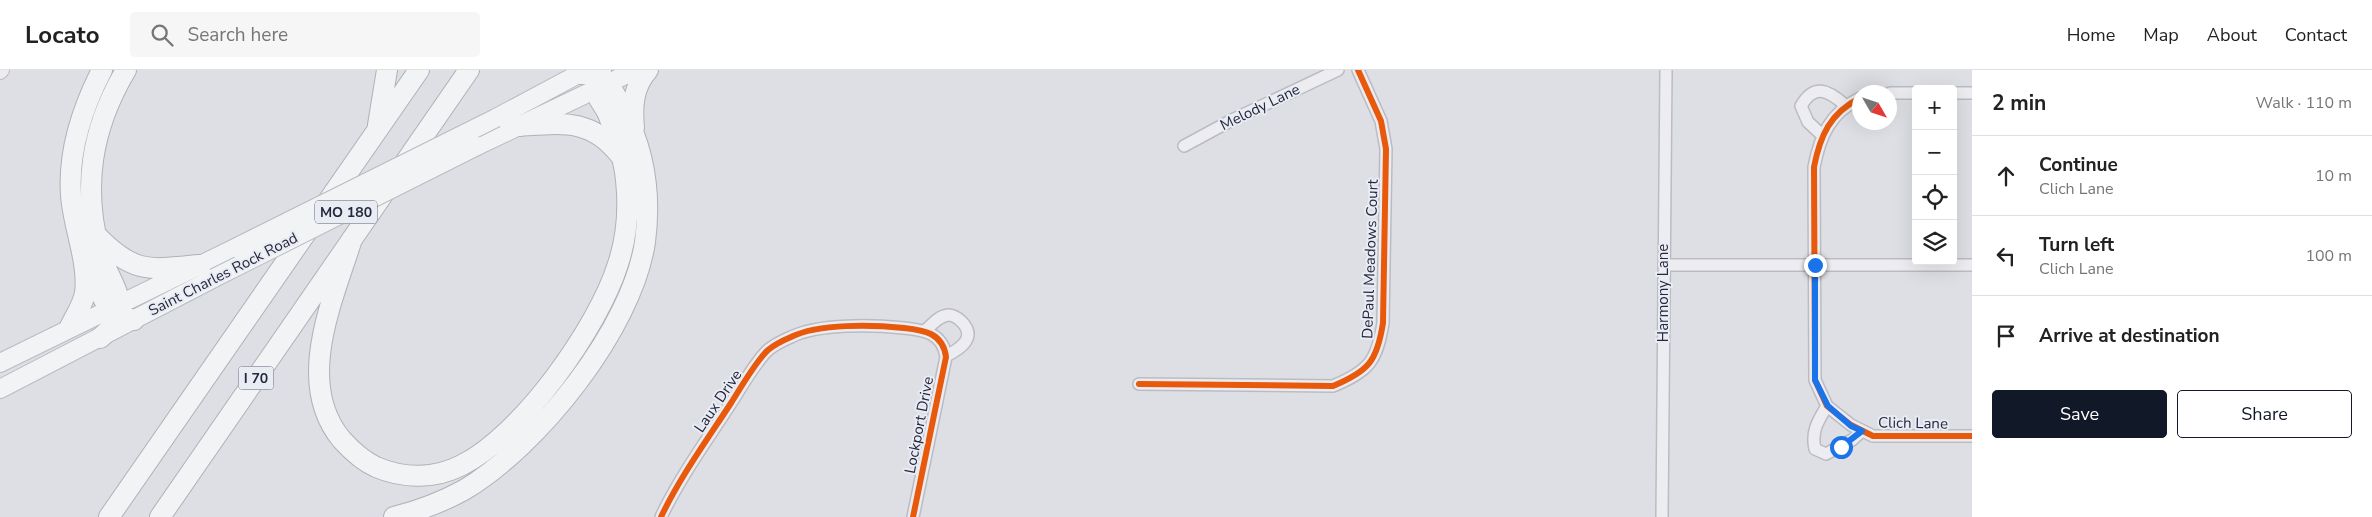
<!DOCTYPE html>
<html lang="en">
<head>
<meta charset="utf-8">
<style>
  :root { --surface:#fff; --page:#f6f6f6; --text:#222; --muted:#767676; --line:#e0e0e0; --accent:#111827 }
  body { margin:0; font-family:"Nunito Sans",sans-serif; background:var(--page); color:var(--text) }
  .controls { position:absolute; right:15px; top:15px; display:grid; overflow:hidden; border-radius:5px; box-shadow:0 5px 20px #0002 }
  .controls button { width:45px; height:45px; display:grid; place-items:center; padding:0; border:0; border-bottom:1px solid var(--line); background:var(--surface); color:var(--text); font:25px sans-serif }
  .compass { position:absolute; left:1852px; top:15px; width:45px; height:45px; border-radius:50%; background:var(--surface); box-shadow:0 5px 20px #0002; rotate:129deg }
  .stop { position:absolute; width:15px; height:15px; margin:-11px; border:4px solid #1a73e8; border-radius:50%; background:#fff }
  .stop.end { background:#1a73e8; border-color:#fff; box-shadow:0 1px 5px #0008 }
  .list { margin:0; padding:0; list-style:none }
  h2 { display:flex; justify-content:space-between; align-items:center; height:65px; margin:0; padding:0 20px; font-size:21px }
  h2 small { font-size:16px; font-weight:400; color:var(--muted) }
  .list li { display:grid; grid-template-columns:32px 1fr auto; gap:15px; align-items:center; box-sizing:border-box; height:80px; padding:0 20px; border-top:1px solid var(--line) }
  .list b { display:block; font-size:19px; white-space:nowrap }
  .list p { margin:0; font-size:16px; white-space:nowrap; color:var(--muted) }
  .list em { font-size:16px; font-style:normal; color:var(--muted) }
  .actions { display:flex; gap:10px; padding:15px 20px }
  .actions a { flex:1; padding:11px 0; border:1px solid var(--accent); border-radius:5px; text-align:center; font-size:18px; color:var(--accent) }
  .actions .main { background:var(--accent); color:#fff }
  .icon { flex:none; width:28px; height:28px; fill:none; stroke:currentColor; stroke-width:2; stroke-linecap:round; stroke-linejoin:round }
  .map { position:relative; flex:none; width:1972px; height:447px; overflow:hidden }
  header { display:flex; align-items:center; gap:30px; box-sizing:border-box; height:70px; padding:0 25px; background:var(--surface); border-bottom:1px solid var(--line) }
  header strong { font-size:24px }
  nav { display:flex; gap:28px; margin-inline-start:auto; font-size:18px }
  .search { width:350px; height:45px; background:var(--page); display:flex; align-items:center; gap:12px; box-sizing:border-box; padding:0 18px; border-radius:5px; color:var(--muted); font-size:19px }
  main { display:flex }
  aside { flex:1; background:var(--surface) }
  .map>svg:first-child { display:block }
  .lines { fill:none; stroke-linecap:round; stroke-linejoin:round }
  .minor-casing { stroke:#bbbcc1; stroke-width:14 }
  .tertiary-casing { stroke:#bbbcc1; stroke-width:16 }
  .primary-casing { stroke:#babbc2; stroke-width:20 }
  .motorway-casing { stroke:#b0b1b9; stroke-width:22 }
  .minor { stroke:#ededf1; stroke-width:11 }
  .tertiary { stroke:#ededf1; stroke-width:14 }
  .primary { stroke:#f2f3f5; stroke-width:18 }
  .motorway { stroke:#f2f3f5; stroke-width:20 }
  .primary-bridge-casing { stroke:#babbc2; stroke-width:20; stroke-linecap:butt }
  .primary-bridge { stroke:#f2f3f5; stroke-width:18 }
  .cycleway-casing { stroke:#eaecf4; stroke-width:9 }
  .cycleway { stroke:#e8590c; stroke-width:6 }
  .route { stroke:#1a73e8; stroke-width:6 }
  .labels { text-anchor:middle; stroke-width:4; stroke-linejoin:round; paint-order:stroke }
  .shield { fill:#eaecf4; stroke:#5f6274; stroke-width:1 }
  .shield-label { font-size:14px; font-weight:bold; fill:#24273d }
  .street-label { font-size:15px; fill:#24273d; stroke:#eaecf4 }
</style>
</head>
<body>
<header>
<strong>Locato</strong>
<div class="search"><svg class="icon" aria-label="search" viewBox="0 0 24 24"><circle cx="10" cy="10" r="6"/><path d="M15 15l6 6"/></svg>Search here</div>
<nav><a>Home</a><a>Map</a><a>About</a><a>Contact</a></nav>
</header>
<main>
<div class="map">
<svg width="1972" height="447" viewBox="0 0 1972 447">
  <rect width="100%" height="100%" fill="#dedfe4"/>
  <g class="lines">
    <defs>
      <path id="minor" d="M 1890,23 L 1916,23
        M 1953,23 L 1972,23
        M 1860,28 C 1830,43 1820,66 1814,97 L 1815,310 L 1827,336 L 1851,355 L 1873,366 L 1972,366
        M 1822,65 L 1808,52 L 1801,36 C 1814,13 1828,20 1845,35
        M 1184,76 L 1232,50 L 1338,0
        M 1664,195 L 1972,195
        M 926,260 C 932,254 939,246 948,245 C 953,245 959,249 962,252 C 977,268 960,279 946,286
        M 1139,314 L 1333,316 C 1369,301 1377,291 1383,253 L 1386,79 L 1381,51 L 1358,0
        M 1827,336 C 1818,351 1811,361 1815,379 L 1826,384 L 1852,370 L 1862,361
        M 661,447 C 680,407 707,370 731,333 C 740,319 756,291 768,280 C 774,275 784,270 791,267 C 819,253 874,255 904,258 C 924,260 943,263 946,287 L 913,447
        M 1662,447 L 1666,0"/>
      <path id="tertiary" d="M 0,2 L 2,0"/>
      <path id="primary" d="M 496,48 L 586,0
        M 477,76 L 636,0
        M 0,293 L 235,178
        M 0,319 L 214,208"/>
      <path id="motorway" d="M 378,55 L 387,0
        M 520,56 C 562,53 591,48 620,85
        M 634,58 C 632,36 633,17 648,0
        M 97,166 C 134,204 149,200 199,195
        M 352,169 C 333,230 294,313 342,370 C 352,381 363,391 376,397 C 404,409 435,409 462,395 C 522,365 598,258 618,194 C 627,167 629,138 626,110 C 624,88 616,65 608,44 C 605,37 596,27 595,19 C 595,13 598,5 601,0
        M 86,197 L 109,239 L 119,246 L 134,250
        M 70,257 C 75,246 83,235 85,223 C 89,192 73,156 71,125 C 68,82 83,37 102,0
        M 100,268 C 110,259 123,249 120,233 C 117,216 105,200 100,183 C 82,118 91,59 126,0
        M 109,447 L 419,0
        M 160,447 L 469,0
        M 394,447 C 418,441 442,432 464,420 C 538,376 632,259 645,172 C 651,126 645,81 623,40 C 611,17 607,3 578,4"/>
    </defs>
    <!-- minor casing -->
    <use href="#minor" class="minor-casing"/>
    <!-- tertiary casing -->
    <use href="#tertiary" class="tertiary-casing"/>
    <!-- primary casing -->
    <use href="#primary" class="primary-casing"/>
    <!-- motorway casing -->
    <use href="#motorway" class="motorway-casing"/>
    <!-- minor -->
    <use href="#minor" class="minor"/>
    <!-- tertiary -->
    <use href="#tertiary" class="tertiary"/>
    <!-- primary -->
    <use href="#primary" class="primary"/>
    <!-- motorway -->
    <use href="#motorway" class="motorway"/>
    <defs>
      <path id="primary-bridge" d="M 235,178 L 496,48
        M 214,208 L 477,76"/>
    </defs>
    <!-- primary-bridge casing -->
    <use href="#primary-bridge" class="primary-bridge-casing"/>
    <!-- primary-bridge -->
    <use href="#primary-bridge" class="primary-bridge"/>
    <defs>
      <path id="cycleway" d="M 1860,28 C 1830,43 1820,66 1814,97 L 1815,310 L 1827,336 L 1851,355 L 1873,366 L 1972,366
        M 1139,314 L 1333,316 C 1369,301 1377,291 1383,253 L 1386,79 L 1381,51 L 1358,0
        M 661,447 C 680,407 707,370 731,333 C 740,319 756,291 768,280 C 774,275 784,270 791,267 C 819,253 874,255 904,258 C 924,260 943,263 946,287 L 913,447"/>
    </defs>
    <!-- cycleway casing -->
    <use href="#cycleway" class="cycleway-casing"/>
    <!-- cycleway -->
    <use href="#cycleway" class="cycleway"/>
  </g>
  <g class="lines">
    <!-- route -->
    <path class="route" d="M 1815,195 L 1815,310 L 1828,336 L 1851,356 L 1862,361 L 1841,377"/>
  </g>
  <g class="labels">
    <!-- shield labels -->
    <g class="shield">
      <rect x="315" y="130.5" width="62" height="23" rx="4"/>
      <rect x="238.5" y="296.5" width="35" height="23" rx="4"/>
    </g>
    <g class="shield-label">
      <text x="346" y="147">MO 180</text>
      <text x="256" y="313">I 70</text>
    </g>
    <!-- street labels -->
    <g class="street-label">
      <text transform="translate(1260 37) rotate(-26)" y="5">Melody Lane</text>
      <text transform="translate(1370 189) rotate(-88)" y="5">DePaul Meadows Court</text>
      <text transform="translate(223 204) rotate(-27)" y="5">Saint Charles Rock Road</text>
      <text transform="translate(1663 223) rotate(-90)" y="5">Harmony Lane</text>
      <text transform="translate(718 331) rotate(-56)" y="5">Laux Drive</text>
      <text transform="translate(1913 353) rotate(1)" y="5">Clich Lane</text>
      <text transform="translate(919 355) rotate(-79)" y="5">Lockport Drive</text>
    </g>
  </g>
</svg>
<div class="controls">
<button>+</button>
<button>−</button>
<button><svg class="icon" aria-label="locate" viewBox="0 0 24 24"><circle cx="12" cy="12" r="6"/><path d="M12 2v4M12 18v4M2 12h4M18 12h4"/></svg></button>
<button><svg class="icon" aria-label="layers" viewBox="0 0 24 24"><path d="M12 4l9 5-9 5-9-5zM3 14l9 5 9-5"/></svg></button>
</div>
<svg class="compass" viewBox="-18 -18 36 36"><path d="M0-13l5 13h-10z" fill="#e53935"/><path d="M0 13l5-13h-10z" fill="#767676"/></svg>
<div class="stop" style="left:1841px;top:377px"></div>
<div class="stop end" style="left:1815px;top:195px"></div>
</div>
<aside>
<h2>2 min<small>Walk · 110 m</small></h2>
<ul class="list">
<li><svg class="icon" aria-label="ahead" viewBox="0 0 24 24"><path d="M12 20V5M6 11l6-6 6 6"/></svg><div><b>Continue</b><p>Clich Lane</p></div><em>10 m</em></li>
<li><svg class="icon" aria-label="left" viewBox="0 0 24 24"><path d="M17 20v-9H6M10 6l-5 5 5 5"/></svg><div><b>Turn left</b><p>Clich Lane</p></div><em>100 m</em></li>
<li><svg class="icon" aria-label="arrive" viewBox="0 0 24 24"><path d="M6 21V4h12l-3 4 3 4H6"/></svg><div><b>Arrive at destination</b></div></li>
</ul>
<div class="actions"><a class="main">Save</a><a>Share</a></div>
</aside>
</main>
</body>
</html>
